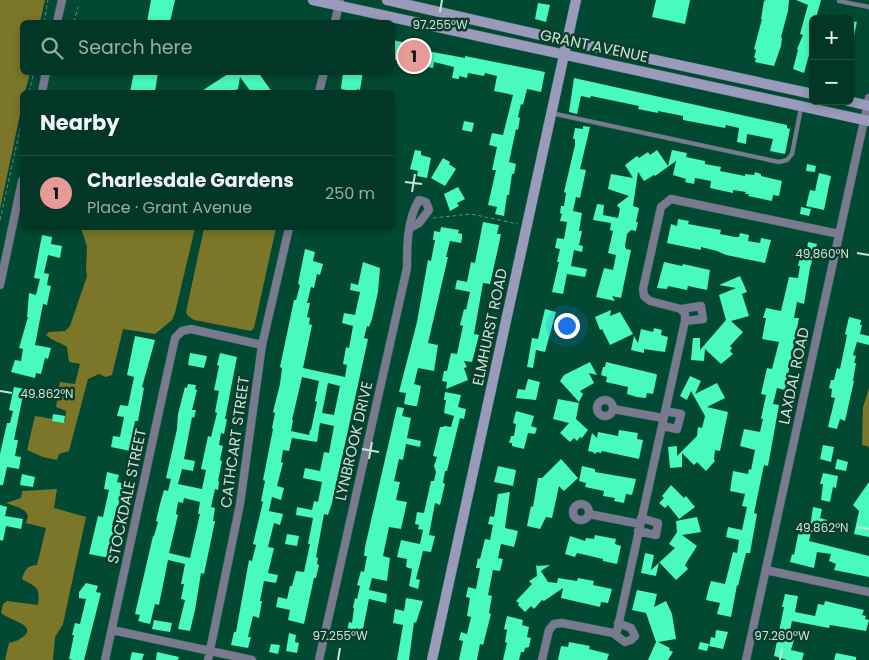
<!DOCTYPE html>
<html lang="en">
<head>
<meta charset="utf-8">
<style>
  :root { --surface:#023727; --page:#0c3f2f; --text:#f1f3f6; --muted:#96aca7; --line:#235144; --accent:#e69b98 }
  body { margin:0; font-family:Poppins,sans-serif; background:var(--page); color:var(--text) }
  .controls { position:absolute; right:15px; top:15px; display:grid; overflow:hidden; border-radius:8px; box-shadow:0 2px 8px #0003 }
  .controls button { width:45px; height:45px; display:grid; place-items:center; padding:0; border:0; border-bottom:1px solid var(--line); background:var(--surface); color:var(--text); font:25px sans-serif }
  .you { position:absolute; left:566px; top:325px; width:18px; height:18px; margin:-12px; border:4px solid #fff; border-radius:50%; background:#1a73e8; box-shadow:0 0 0 8px #1a73e833 }
  .badge { display:grid; place-items:center; width:32px; height:32px; border-radius:50%; background:var(--accent); color:#111; font-size:16px; font-weight:700 }
  .pin { position:absolute; translate:-50% -50%; border:2px solid #fff; box-shadow:0 1px 5px #0006 }
  .list { margin:0; padding:0; list-style:none }
  h2 { display:flex; justify-content:space-between; align-items:center; height:65px; margin:0; padding:0 20px; font-size:21px }
  h2 small { font-size:16px; font-weight:400; color:var(--muted) }
  .list li { display:grid; grid-template-columns:32px 1fr auto; gap:15px; align-items:center; box-sizing:border-box; height:75px; padding:0 20px; border-top:1px solid var(--line) }
  .list b { display:block; font-size:19px; white-space:nowrap }
  .list p { margin:0; font-size:16px; white-space:nowrap; color:var(--muted) }
  .list em { font-size:16px; font-style:normal; color:var(--muted) }
  .icon { flex:none; width:28px; height:28px; fill:none; stroke:currentColor; stroke-width:2; stroke-linecap:round; stroke-linejoin:round }
  .map { position:relative; flex:none; width:869px; height:660px; overflow:hidden }
  .search { position:absolute; background:var(--surface); box-shadow:0 2px 8px #0003; left:20px; top:20px; width:375px; height:55px; display:flex; align-items:center; gap:12px; box-sizing:border-box; padding:0 18px; border-radius:8px; color:var(--muted); font-size:19px }
  .panel { position:absolute; background:var(--surface); box-shadow:0 2px 8px #0003; left:20px; top:90px; width:375px; height:140px; border-radius:8px }
  .map>svg:first-child { display:block }
  .forest { fill:#7b7628 }
  .building { fill:#49fabf; fill-rule:evenodd }
  .lines { fill:none; stroke-linecap:round; stroke-linejoin:round }
  .lane-casing { stroke:#296855; stroke-width:5 }
  .street-casing { stroke:#296855; stroke-width:9 }
  .secondary-casing { stroke:#296855; stroke-width:11 }
  .path { stroke:#598e7c; stroke-width:1; stroke-dasharray:4 2.5; stroke-linecap:butt }
  .lane { stroke:#79798f; stroke-width:4 }
  .street { stroke:#79798f; stroke-width:8 }
  .secondary { stroke:#9a9abc; stroke-width:10 }
  .ticks { fill:none; stroke:#c7e5d7; stroke-width:2 }
  .labels { text-anchor:middle; stroke-width:5; stroke-linejoin:round; paint-order:stroke }
  .street-label { font-size:15px; fill:#c7e5d7; stroke:#0c3d2c }
  .ticks-label { font-size:12px; text-anchor:middle; fill:#c7e5d7; stroke:#0c3d2c; stroke-width:5; stroke-linejoin:round; paint-order:stroke }
</style>
</head>
<body>
<div class="map">
<svg width="869" height="660" viewBox="0 0 869 660">
  <rect width="100%" height="100%" fill="#024934"/>
  <!-- forest -->
  <path class="forest" d="M 0,0 L 45,0 L 40,22 L 22,22 L 22,72 L 30,73 L 25,92 L 22,92 L 22,105 L 0,209 Z
    M 81,228 L 195,228 L 175,313 L 172,320 L 155,334 L 123,329 L 112,375 L 106,377 L 99,374 L 88,379 L 69,451 L 59,454 L 57,460 L 43,457 L 27,450 L 35,416 L 65,421 L 66,411 L 56,407 L 60,382 L 75,384 L 80,364 L 69,362 L 67,347 C 60,342 54,342 46,335 L 49,332 L 65,331 L 70,326 L 87,276 L 86,268 L 87,246 Z
    M 204,228 L 276,228 L 254,328 L 251,331 L 194,320 L 188,316 L 186,312 Z
    M 869,388 L 869,447 L 862,445 L 863,407 Z
    M 57,489 L 54,508 L 86,517 L 63,624 L 55,637 L 53,660 L 5,660 L 9,643 C 20,641 37,631 20,623 C 13,619 8,618 1,613 L 3,604 L 7,601 L 38,605 C 40,587 38,588 22,579 C 25,570 26,566 37,565 L 46,528 L 26,523 L 28,516 L 25,511 L 20,508 L 6,503 L 21,498 L 22,491 Z"/>
  <!-- building -->
  <path class="building" d="M 151,0 L 175,0 L 170,22 L 147,22 Z
    M 656,0 L 690,0 L 685,24 L 652,17 Z
    M 766,0 L 789,0 L 788,11 L 781,37 L 782,38 L 781,46 L 774,66 L 755,62 L 756,58 L 754,58 L 756,50 L 754,49 L 762,19 L 761,19 L 764,1 Z
    M 796,0 L 821,0 L 816,18 L 813,17 L 813,35 L 810,43 L 812,44 L 804,73 L 793,69 L 798,50 L 797,49 L 803,35 L 800,34 L 808,5 Z
    M 538,3 L 550,5 L 546,22 L 535,19 Z
    M 850,21 L 857,22 L 853,40 L 850,40 Z
    M 392,40 L 417,45 L 416,46 L 427,49 L 427,51 L 465,58 L 465,56 L 545,72 L 541,92 L 527,89 L 523,105 L 521,104 L 518,117 L 520,118 L 518,130 L 516,129 L 509,162 L 516,164 L 514,174 L 512,174 L 509,195 L 507,195 L 504,216 L 495,214 L 497,207 L 488,205 L 496,170 L 492,170 L 497,147 L 489,145 L 492,133 L 503,135 L 513,95 L 494,91 L 497,76 L 485,73 L 484,76 L 468,73 L 467,78 L 459,76 L 459,79 L 452,78 L 454,67 L 434,62 L 433,68 L 397,62 L 397,60 L 392,59 Z
    M 134,72 L 158,72 L 155,92 L 130,92 Z
    M 231,72 L 258,72 L 272,92 L 251,92 L 240,77 L 238,89 L 231,92 L 200,92 Z
    M 343,72 L 363,72 L 360,90 L 357,89 L 357,92 L 341,89 Z
    M 574,78 L 787,125 L 787,128 L 790,129 L 785,154 L 770,151 L 773,139 L 747,134 L 746,144 L 737,142 L 739,128 L 726,125 L 725,128 L 683,120 L 683,116 L 658,111 L 658,113 L 638,109 L 639,106 L 591,96 L 590,98 L 581,96 L 577,114 L 569,112 Z
    M 464,121 L 474,123 L 472,132 L 462,130 Z
    M 583,126 L 590,127 L 580,169 L 586,170 L 580,198 L 576,197 L 573,211 L 582,213 L 579,231 L 582,231 L 579,245 L 583,246 L 582,252 L 574,250 L 571,266 L 587,269 L 585,277 L 567,274 L 563,294 L 552,292 L 559,262 L 557,262 L 560,249 L 555,248 L 557,238 L 564,239 L 567,222 L 560,221 L 562,214 L 560,213 L 561,206 L 564,206 L 566,193 L 564,192 L 575,145 L 575,139 L 573,139 L 575,128 L 583,129 Z
    M 415,150 L 421,151 L 421,155 L 431,158 L 427,178 L 417,176 L 418,171 L 410,169 Z
    M 657,150 L 668,166 L 672,150 L 687,153 L 686,157 L 705,161 L 705,164 L 721,167 L 720,171 L 745,176 L 745,174 L 754,175 L 755,172 L 761,174 L 761,176 L 782,181 L 779,196 L 773,195 L 772,201 L 748,196 L 749,194 L 745,194 L 746,192 L 733,190 L 733,193 L 710,188 L 711,181 L 695,178 L 694,184 L 685,182 L 686,179 L 673,175 L 676,161 L 655,176 L 654,175 L 644,181 L 638,172 L 633,206 L 639,208 L 636,222 L 638,222 L 636,231 L 631,230 L 627,234 L 625,246 L 626,249 L 631,250 L 621,298 L 612,296 L 615,301 L 596,297 L 604,268 L 613,270 L 616,255 L 608,253 L 613,231 L 610,230 L 611,223 L 593,220 L 597,204 L 604,205 L 603,215 L 618,218 L 620,209 L 617,205 L 629,196 L 608,189 L 611,174 L 633,178 L 625,165 L 637,156 L 639,158 L 648,152 L 650,155 Z
    M 443,158 L 450,162 L 449,164 L 456,169 L 445,186 L 431,178 Z
    M 807,164 L 816,166 L 815,172 L 806,171 Z
    M 819,173 L 831,176 L 824,210 L 806,206 L 810,190 L 815,191 Z
    M 458,187 L 465,199 L 457,203 L 459,206 L 450,211 L 444,194 Z
    M 801,207 L 811,209 L 809,216 L 800,214 Z
    M 678,219 L 689,221 L 688,224 L 721,230 L 720,234 L 735,237 L 739,237 L 740,233 L 749,235 L 748,241 L 760,243 L 761,238 L 771,240 L 765,263 L 726,255 L 717,251 L 701,247 L 701,250 L 667,243 L 671,224 L 677,226 Z
    M 483,222 L 499,225 L 497,234 L 501,234 L 499,244 L 490,284 L 483,283 L 474,334 L 479,335 L 472,362 L 464,361 L 467,367 L 464,368 L 468,380 L 446,389 L 447,382 L 442,381 L 444,371 L 447,371 L 451,353 L 457,354 L 463,326 L 460,325 L 464,309 L 466,310 L 470,292 L 455,289 L 457,280 L 467,282 L 471,262 L 475,263 Z
    M 441,227 L 459,230 L 458,233 L 462,234 L 462,238 L 461,243 L 450,241 L 446,257 L 448,257 L 428,343 L 438,345 L 434,371 L 418,368 L 414,384 L 421,386 L 417,406 L 414,406 L 404,404 L 406,393 L 399,392 L 417,322 L 428,260 L 431,261 L 435,240 L 433,240 L 434,231 L 440,232 Z
    M 42,235 L 52,237 L 51,244 L 62,246 L 60,258 L 48,255 L 44,273 L 49,274 L 47,285 L 51,286 L 47,305 L 43,304 L 35,345 L 51,348 L 48,359 L 45,358 L 41,374 L 36,373 L 35,378 L 11,372 L 15,360 L 21,361 L 23,349 L 19,348 L 28,317 L 27,317 L 29,293 L 36,295 L 40,279 L 34,278 Z
    M 808,242 L 817,244 L 810,268 L 804,304 L 797,302 L 794,318 L 799,318 L 785,390 L 777,388 L 773,404 L 779,405 L 768,466 L 764,465 L 754,513 L 757,514 L 750,553 L 746,553 L 738,586 L 737,585 L 731,617 L 717,614 L 720,603 L 706,600 L 708,591 L 711,581 L 725,584 L 733,552 L 737,553 L 739,540 L 726,537 L 728,527 L 742,530 L 747,507 L 742,506 L 745,494 L 730,491 L 733,471 L 748,474 L 749,469 L 751,470 L 755,450 L 740,446 L 744,429 L 760,432 L 763,419 L 761,419 L 766,395 L 761,394 L 767,368 L 772,369 L 779,342 L 762,339 L 766,318 L 763,318 L 766,308 L 781,311 L 789,277 L 798,278 L 800,266 L 798,266 L 802,248 L 807,249 Z
    M 305,249 L 315,252 L 313,261 L 323,264 L 320,275 L 317,274 L 314,288 L 311,287 L 307,303 L 310,303 L 307,317 L 310,318 L 309,324 L 312,325 L 303,368 L 345,377 L 347,365 L 343,364 L 346,347 L 349,348 L 353,326 L 342,323 L 344,313 L 355,315 L 360,292 L 350,290 L 351,283 L 358,285 L 363,262 L 380,268 L 378,292 L 372,319 L 369,327 L 367,326 L 364,338 L 368,339 L 332,503 L 328,515 L 324,514 L 316,557 L 318,558 L 317,564 L 319,565 L 316,578 L 314,578 L 304,624 L 288,620 L 290,610 L 276,607 L 278,597 L 287,599 L 290,586 L 292,586 L 296,571 L 304,572 L 310,544 L 308,544 L 313,518 L 296,515 L 297,507 L 312,510 L 314,501 L 318,502 L 322,482 L 303,478 L 305,468 L 320,471 L 324,452 L 329,453 L 334,426 L 320,423 L 317,442 L 292,438 L 289,451 L 283,450 L 281,462 L 283,463 L 277,486 L 284,488 L 281,500 L 272,497 L 269,511 L 283,514 L 280,525 L 274,523 L 268,547 L 274,548 L 268,573 L 278,575 L 276,583 L 264,581 L 260,601 L 262,601 L 259,618 L 253,616 L 248,637 L 251,637 L 248,648 L 231,645 L 234,632 L 236,632 L 249,560 L 252,561 L 256,545 L 253,544 L 263,502 L 261,501 L 265,481 L 263,480 L 273,429 L 272,428 L 275,413 L 273,412 L 280,384 L 282,368 L 280,367 L 294,300 L 296,300 L 300,285 L 298,284 ZM 302,377 L 319,381 L 315,401 L 317,402 L 311,430 L 310,430 L 309,435 L 291,431 L 293,420 L 292,420 ZM 328,383 L 340,386 L 334,415 L 322,413 Z
    M 664,262 L 682,266 L 683,264 L 710,270 L 707,290 L 688,286 L 687,290 L 668,286 L 667,289 L 657,288 Z
    M 740,276 L 747,292 L 742,294 L 749,316 L 731,321 L 743,332 L 730,346 L 732,348 L 730,351 L 733,354 L 721,364 L 705,349 L 704,361 L 691,360 L 693,338 L 700,338 L 700,350 L 726,320 L 719,295 L 736,288 L 719,285 Z
    M 545,309 L 556,312 L 545,352 L 536,350 L 533,368 L 527,367 L 532,338 L 538,339 Z
    M 611,310 L 610,316 L 620,312 L 633,334 L 610,345 L 602,329 L 600,330 L 595,317 Z
    M 849,317 L 861,320 L 860,325 L 862,325 L 860,334 L 869,336 L 869,345 L 857,342 L 853,355 L 856,356 L 854,363 L 856,363 L 853,381 L 854,381 L 845,421 L 840,419 L 837,429 L 828,427 L 835,398 L 831,397 L 832,389 L 829,388 L 831,380 L 834,380 L 837,368 L 840,369 L 847,335 L 845,334 Z
    M 654,328 L 662,330 L 661,335 L 668,337 L 665,352 L 644,349 L 644,353 L 631,350 L 634,336 L 638,343 L 641,329 L 653,332 Z
    M 135,336 L 155,340 L 142,387 L 144,388 L 138,421 L 135,421 L 130,451 L 111,447 L 113,436 L 120,437 L 124,417 L 117,416 L 120,405 L 128,406 L 134,377 L 127,375 Z
    M 190,353 L 207,356 L 204,368 L 188,365 Z
    M 220,353 L 237,357 L 225,419 L 227,419 L 224,434 L 221,433 L 219,445 L 223,446 L 220,460 L 222,461 L 218,481 L 219,481 L 218,490 L 215,489 L 211,507 L 215,508 L 213,521 L 215,521 L 204,574 L 201,573 L 195,610 L 190,631 L 178,629 L 185,600 L 181,599 L 184,584 L 181,584 L 185,564 L 168,560 L 159,605 L 155,604 L 150,624 L 138,621 L 140,615 L 135,614 L 153,536 L 154,536 L 158,522 L 156,521 L 160,504 L 164,490 L 168,491 L 171,479 L 166,478 L 177,429 L 178,414 L 185,387 L 187,388 L 188,384 L 196,385 L 195,389 L 197,390 L 192,410 L 196,410 L 194,418 L 192,417 L 184,459 L 195,461 L 193,471 L 182,469 L 178,484 L 202,489 L 206,470 L 201,469 L 208,436 L 211,437 L 217,413 L 215,412 L 219,391 L 214,390 L 219,366 L 217,365 ZM 184,498 L 200,502 L 198,514 L 200,514 L 190,558 L 169,553 L 178,515 L 176,514 L 178,502 L 183,503 Z
    M 590,362 L 597,375 L 589,373 L 594,383 L 580,391 L 583,394 L 579,402 L 560,381 L 564,375 Z
    M 606,362 L 656,374 L 657,375 L 653,394 L 647,393 L 646,398 L 637,397 L 627,394 L 628,387 L 606,382 L 607,377 L 601,375 L 603,367 L 605,367 Z
    M 690,376 L 701,381 L 695,394 L 717,383 L 725,398 L 707,407 L 728,412 L 720,451 L 715,450 L 714,459 L 715,461 L 706,471 L 697,462 L 694,465 L 682,453 L 682,467 L 670,468 L 668,447 L 677,446 L 677,456 L 697,436 L 698,427 L 702,428 L 705,416 L 691,391 L 687,400 L 680,396 Z
    M 528,379 L 540,382 L 536,400 L 516,398 L 518,389 L 525,390 Z
    M 14,387 L 30,390 L 29,398 L 24,396 L 22,400 L 14,440 L 18,440 L 15,456 L 21,457 L 19,469 L 7,467 L 3,485 L 0,485 L 0,454 L 7,423 L 10,423 L 13,411 L 9,410 Z
    M 445,392 L 461,395 L 458,407 L 466,409 L 464,419 L 460,418 L 447,471 L 445,471 L 443,483 L 445,484 L 440,505 L 435,503 L 429,535 L 435,536 L 431,552 L 423,551 L 416,579 L 420,580 L 418,589 L 409,586 L 412,569 L 406,567 L 407,559 L 397,557 L 401,540 L 420,544 L 423,530 L 418,529 L 419,525 L 415,524 L 417,512 L 424,513 L 431,481 L 434,481 L 436,472 L 434,466 L 437,457 L 433,456 L 440,427 L 443,427 L 444,426 L 451,427 L 454,416 L 444,413 L 446,400 L 444,400 Z
    M 558,399 L 579,403 L 576,419 L 588,430 L 582,438 L 580,437 L 577,441 L 574,438 L 570,442 L 560,433 L 569,423 L 553,419 Z
    M 397,407 L 404,408 L 402,416 L 411,418 L 407,438 L 421,441 L 420,447 L 406,444 L 403,460 L 399,459 L 394,481 L 400,482 L 396,500 L 407,502 L 401,529 L 389,527 L 383,556 L 390,558 L 387,581 L 372,578 L 369,590 L 387,594 L 386,603 L 369,599 L 361,639 L 346,636 L 349,622 L 352,623 L 354,608 L 353,608 L 355,598 L 357,599 L 360,586 L 357,585 L 361,571 L 364,572 L 367,556 L 364,556 L 365,547 Z
    M 516,411 L 534,416 L 531,426 L 537,428 L 535,434 L 528,433 L 524,449 L 512,446 L 512,443 L 509,443 L 511,436 L 514,436 L 516,424 L 513,423 Z
    M 53,414 L 65,416 L 64,423 L 52,421 Z
    M 619,430 L 638,433 L 637,439 L 643,440 L 639,459 L 602,451 L 601,453 L 597,452 L 595,454 L 593,452 L 588,451 L 592,433 L 597,438 L 598,432 L 618,436 Z
    M 823,445 L 834,447 L 831,462 L 820,459 Z
    M 561,459 L 578,478 L 564,491 L 559,486 L 552,518 L 546,517 L 540,529 L 527,526 L 531,506 L 533,507 L 538,478 L 542,478 Z
    M 837,459 L 848,462 L 846,471 L 835,469 Z
    M 498,466 L 516,470 L 513,486 L 494,482 Z
    M 582,466 L 595,469 L 595,472 L 636,479 L 632,495 L 626,494 L 624,503 L 614,501 L 615,498 L 603,496 L 604,491 L 585,487 L 586,483 L 579,481 Z
    M 107,472 L 119,475 L 117,482 L 125,484 L 112,525 L 116,526 L 109,558 L 89,554 L 98,516 L 103,517 L 109,490 L 104,489 Z
    M 823,473 L 838,476 L 836,488 L 833,487 L 830,502 L 821,500 L 823,484 L 820,484 Z
    M 22,474 L 35,477 L 33,487 L 20,485 Z
    M 869,482 L 869,537 L 854,534 L 859,511 L 853,505 Z
    M 671,485 L 684,498 L 686,496 L 695,507 L 679,519 L 668,505 L 665,508 L 659,503 L 664,498 L 662,496 Z
    M 510,492 L 505,528 L 518,531 L 514,547 L 501,544 L 498,558 L 503,559 L 500,571 L 493,570 L 488,595 L 492,596 L 489,613 L 491,614 L 483,645 L 480,644 L 477,660 L 459,660 L 463,641 L 459,640 L 461,632 L 467,634 L 471,617 L 467,616 L 470,598 L 466,597 L 468,587 L 476,589 L 480,568 L 476,568 L 478,558 L 480,559 L 485,539 L 490,540 L 493,525 L 488,524 L 490,516 L 494,517 L 498,494 Z
    M 0,505 L 7,507 L 5,516 L 23,519 L 21,529 L 6,526 L 3,541 L 0,540 Z
    M 813,507 L 822,509 L 820,518 L 827,520 L 824,531 L 810,528 Z
    M 697,517 L 701,532 L 682,535 L 697,546 L 685,565 L 688,569 L 676,580 L 659,562 L 656,576 L 641,573 L 645,553 L 654,555 L 651,570 L 675,548 L 669,544 L 677,532 L 676,521 Z
    M 799,530 L 811,532 L 809,541 L 869,556 L 869,577 L 834,570 L 836,564 L 829,561 L 831,554 L 817,552 L 814,568 L 790,562 L 792,554 L 794,555 Z
    M 287,534 L 299,536 L 297,546 L 285,544 Z
    M 595,535 L 616,539 L 615,544 L 621,546 L 617,564 L 603,561 L 603,559 L 577,553 L 575,557 L 565,554 L 570,536 L 585,541 L 586,538 L 594,539 Z
    M 536,564 L 537,566 L 550,565 L 541,571 L 548,582 L 557,583 L 558,578 L 577,581 L 578,578 L 594,581 L 593,585 L 612,589 L 608,603 L 601,602 L 600,607 L 561,598 L 563,588 L 544,601 L 542,600 L 534,609 L 531,606 L 525,612 L 518,605 L 519,603 L 516,601 L 532,584 L 529,581 L 537,576 Z
    M 86,583 L 98,586 L 96,592 L 101,593 L 84,660 L 73,660 L 69,659 L 74,635 L 72,635 L 75,623 L 80,624 L 86,599 L 79,598 L 79,592 Z
    M 637,590 L 657,594 L 654,607 L 666,601 L 672,614 L 676,639 L 658,642 L 670,648 L 669,650 L 673,652 L 668,660 L 648,660 L 656,642 L 646,613 L 632,610 Z
    M 785,594 L 798,596 L 795,612 L 815,616 L 818,604 L 824,605 L 825,601 L 864,610 L 862,615 L 866,616 L 865,619 L 869,620 L 866,631 L 830,625 L 829,628 L 792,621 L 788,639 L 794,640 L 791,650 L 804,653 L 802,660 L 787,660 L 774,656 L 784,607 L 782,607 Z
    M 406,598 L 423,601 L 416,623 L 414,622 L 409,660 L 397,660 L 403,625 L 393,623 L 395,609 L 404,611 Z
    M 507,616 L 523,620 L 522,625 L 529,627 L 527,637 L 531,638 L 529,647 L 525,648 L 524,652 L 521,652 L 519,660 L 503,660 L 507,643 L 505,642 L 507,630 L 504,629 Z
    M 154,620 L 172,623 L 170,632 L 152,629 Z
    M 716,630 L 728,632 L 723,649 L 709,646 L 711,637 L 715,638 Z
    M 289,633 L 296,635 L 295,642 L 299,643 L 297,653 L 286,651 Z
    M 569,642 L 590,646 L 589,649 L 609,654 L 607,660 L 558,660 L 561,646 L 568,647 Z
    M 700,642 L 709,644 L 707,651 L 698,649 Z
    M 271,644 L 280,645 L 278,654 L 269,652 Z
    M 132,652 L 144,654 L 142,660 L 130,660 Z
    M 157,652 L 179,657 L 178,660 L 156,660 Z
    M 836,653 L 856,657 L 856,660 L 834,660 Z"/>
  <g class="lines">
    <defs>
      <path id="lane" d="M 839,1 L 869,7
        M 551,113 L 779,162 L 787,160 L 792,154 L 801,108"/>
      <path id="street" d="M 57,22 L 62,0
        M 335,22 L 340,0
        M 42,92 L 46,72
        M 319,92 L 324,72
        M 0,285 L 22,181
        M 681,309 L 701,306 L 703,319 L 685,321
        M597 408a8 8 0 1 1 16 0a8 8 0 1 1-16 0Z
        M 613,409 L 663,418
        M 662,426 L 677,429 L 681,414 L 665,411
        M573 512a8 8 0 1 1 16 0a8 8 0 1 1-16 0Z
        M 589,514 L 640,524
        M 638,531 L 656,535 L 658,523 L 641,518
        M 766,570 L 869,592
        M 112,630 L 252,660
        M 613,633 L 625,642 L 631,640 L 635,636 L 631,628 L 618,623
        M 105,660 L 175,338 L 182,331 L 191,329 L 262,345
        M 208,660 L 240,504 L 262,345 L 289,228
        M 319,660 L 407,268 C 407,245 407,220 419,200 L 426,202 L 429,210 L 419,223 L 410,228
        M 542,660 L 549,630 L 554,624 L 562,623 L 613,633 L 617,631 L 685,321 L 685,314 L 681,309 L 650,301 L 644,296 L 643,289 L 661,207 L 671,199 L 839,234
        M 746,660 L 869,98"/>
      <path id="secondary" d="M 313,0 L 869,121
        M 387,0 L 567,41 L 813,94
        M 848,101 L 869,106
        M 432,660 L 576,0"/>
    </defs>
    <!-- lane casing -->
    <use href="#lane" class="lane-casing"/>
    <!-- street casing -->
    <use href="#street" class="street-casing"/>
    <!-- secondary casing -->
    <use href="#secondary" class="secondary-casing"/>
    <!-- path -->
    <path class="path" d="M 44,22 L 48,0
      M 74,22 L 78,7
      M 29,92 L 34,72
      M 433,218 L 471,214 L 518,224
      M 0,220 L 22,120"/>
    <!-- lane -->
    <use href="#lane" class="lane"/>
    <!-- street -->
    <use href="#street" class="street"/>
    <!-- secondary -->
    <use href="#secondary" class="secondary"/>
  </g>
  <!-- ticks -->
  <path class="ticks" d="M 440,12 L 442,0M 405,182 L 422,184M 412,192 L 415,174M 857,253 L 869,255M 0,391 L 12,393M 362,449 L 379,452M 369,459 L 372,442M 857,527 L 869,529M 338,660 L 340,648M 780,660 L 782,648"/>
  <g class="labels">
    <!-- street labels -->
    <g class="street-label">
      <text transform="translate(594 46) rotate(12)" y="5">GRANT AVENUE</text>
      <text transform="translate(490 327) rotate(-78)" y="5">ELMHURST ROAD</text>
      <text transform="translate(794 376) rotate(-78)" y="5">LAXDAL ROAD</text>
      <text transform="translate(354 441) rotate(-77)" y="5">LYNBROOK DRIVE</text>
      <text transform="translate(235 442) rotate(-82)" y="5">CATHCART STREET</text>
      <text transform="translate(127 496) rotate(-78)" y="5">STOCKDALE STREET</text>
    </g>
  </g>
  <g class="ticks-label">
    <text x="440" y="29">97.255°W</text>
    <text x="822" y="258">49.860°N</text>
    <text x="47" y="398">49.862°N</text>
    <text x="822" y="532">49.862°N</text>
    <text x="340" y="640">97.255°W</text>
    <text x="782" y="640">97.260°W</text>
  </g>
</svg>
<div class="controls">
<button>+</button>
<button>−</button>
</div>
<div class="you"></div>
<div class="pin badge" style="left:414px;top:56px">1</div>
<div class="search"><svg class="icon" aria-label="search" viewBox="0 0 24 24"><circle cx="10" cy="10" r="6"/><path d="M15 15l6 6"/></svg>Search here</div>
<section class="panel">
<h2>Nearby<small></small></h2>
<ul class="list">
<li><span class="badge">1</span><div><b>Charlesdale Gardens</b><p>Place · Grant Avenue</p></div><em>250 m</em></li>
</ul>
</section>
</div>
</body>
</html>
